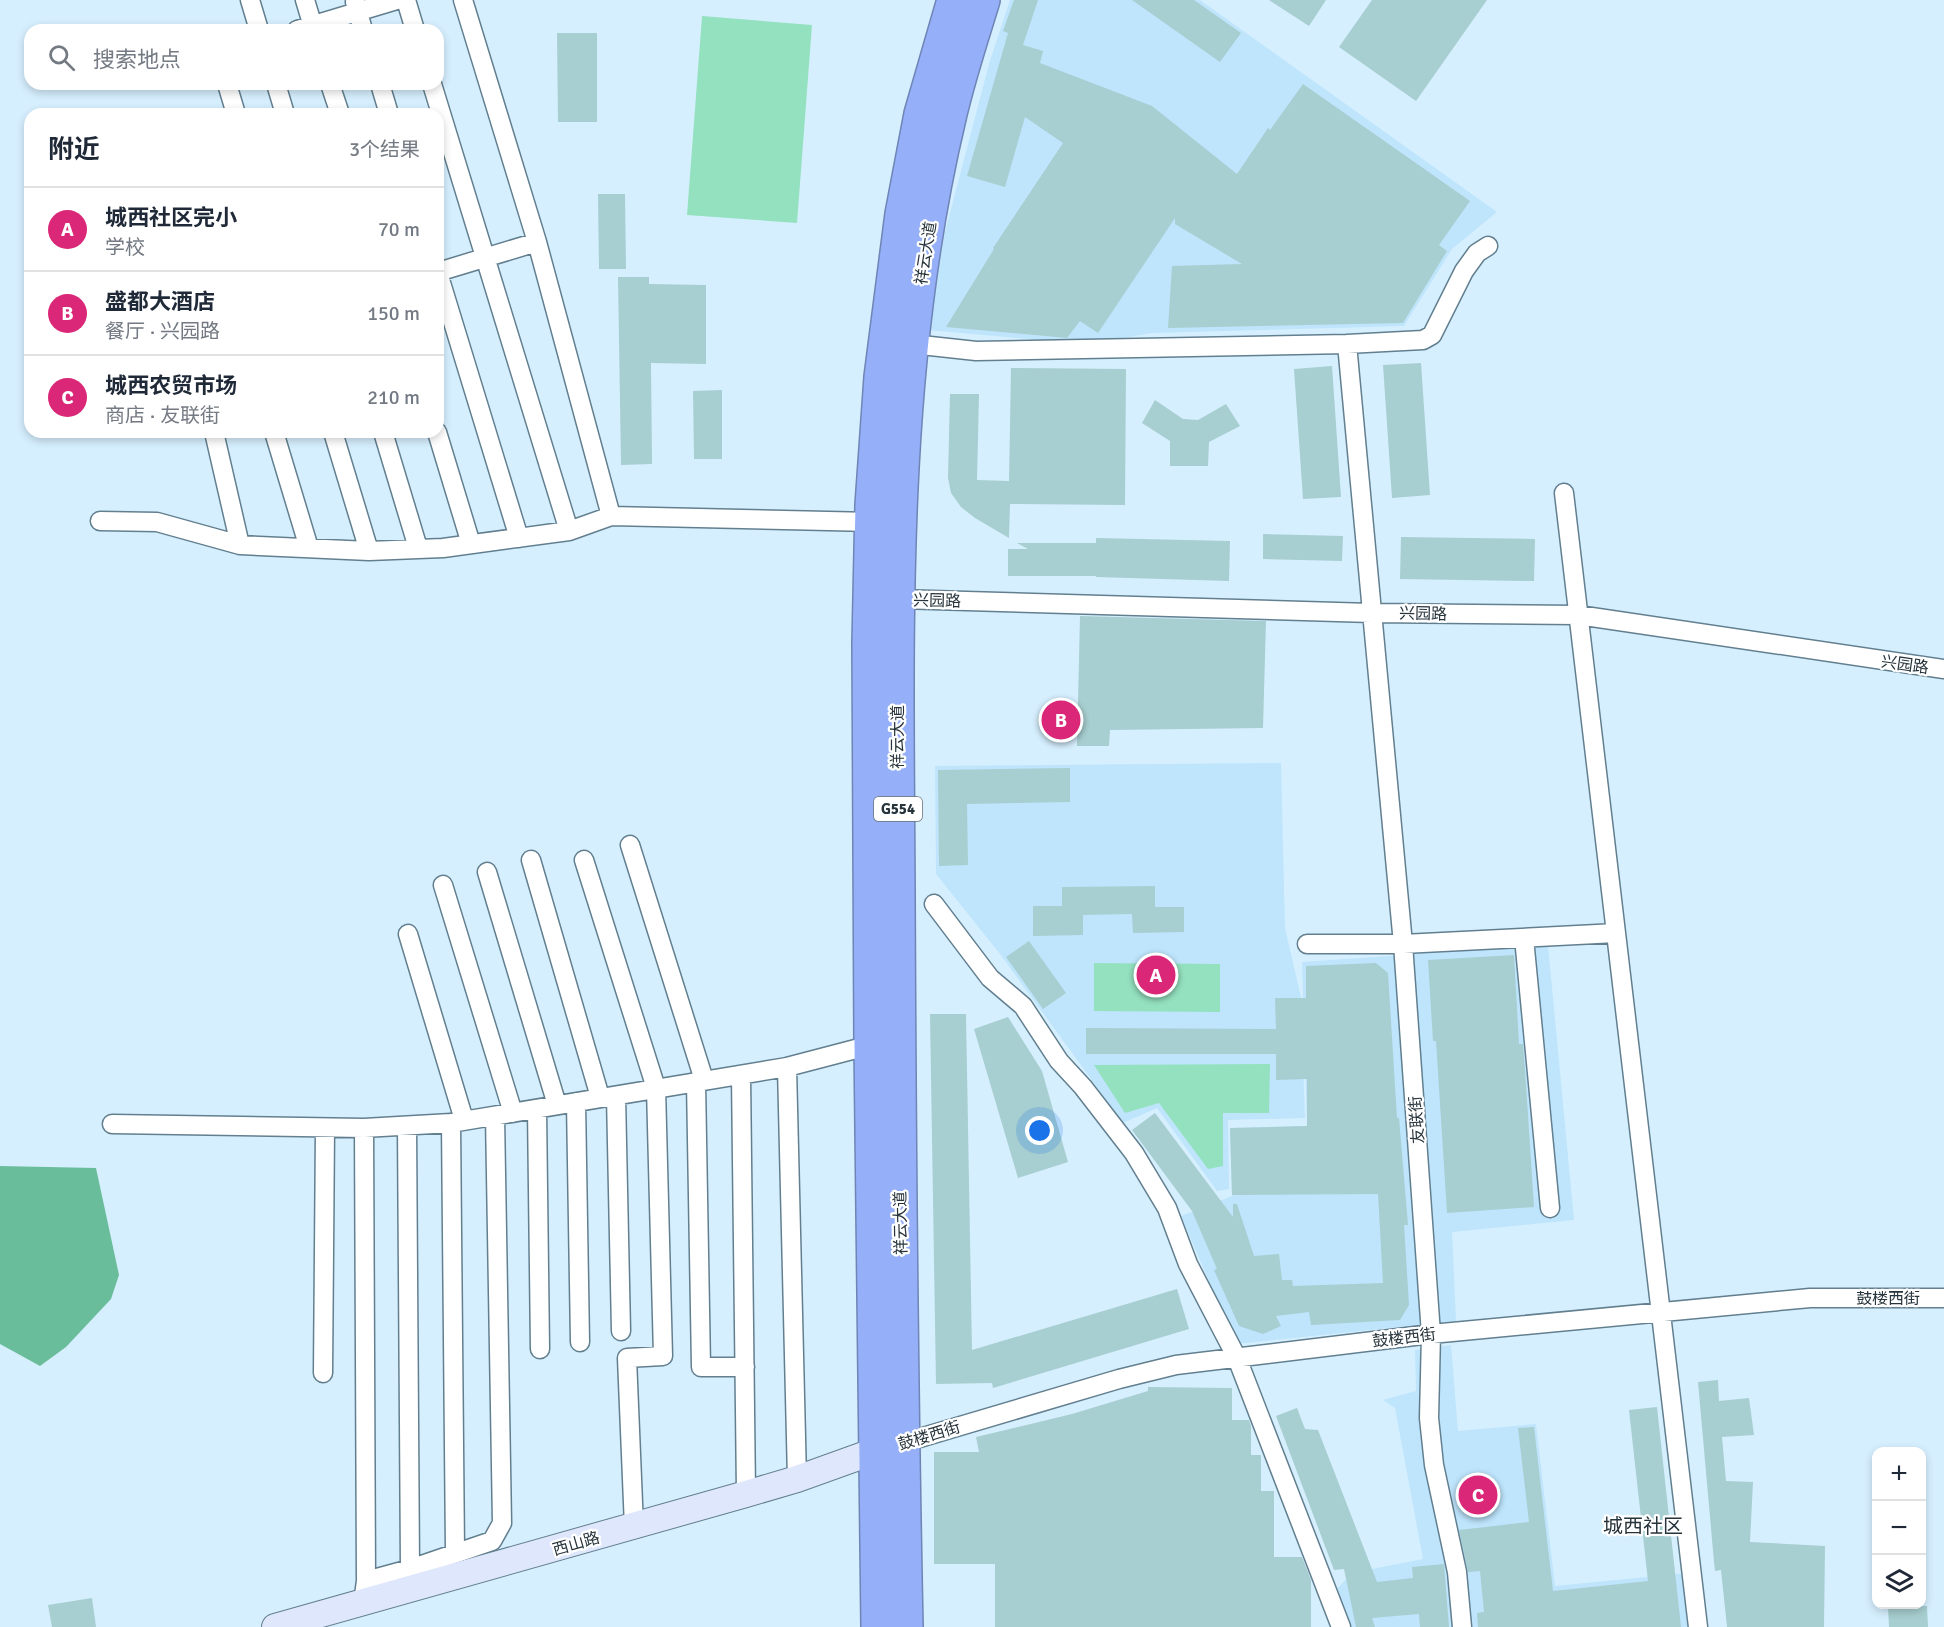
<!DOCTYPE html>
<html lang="zh">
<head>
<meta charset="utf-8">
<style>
  :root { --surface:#fff; --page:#f2f2f3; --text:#1f2937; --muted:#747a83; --line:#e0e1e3; --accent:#db2777 }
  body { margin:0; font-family:Signika,"Noto Sans SC",sans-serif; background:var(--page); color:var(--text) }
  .controls { position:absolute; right:18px; bottom:18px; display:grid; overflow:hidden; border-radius:12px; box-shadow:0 3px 9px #0003 }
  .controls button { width:54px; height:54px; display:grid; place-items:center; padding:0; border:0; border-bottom:2px solid var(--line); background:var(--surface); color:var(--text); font:30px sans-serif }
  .you { position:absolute; left:1040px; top:1131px; width:21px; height:21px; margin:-15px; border:4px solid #fff; border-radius:50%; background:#1a73e8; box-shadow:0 0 0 9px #1a73e833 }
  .badge { display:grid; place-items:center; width:39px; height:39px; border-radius:50%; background:var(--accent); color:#fff; font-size:20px; font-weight:700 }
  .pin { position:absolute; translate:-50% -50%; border:3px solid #fff; box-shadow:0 2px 6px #0006 }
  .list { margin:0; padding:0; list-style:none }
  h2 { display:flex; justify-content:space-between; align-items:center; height:78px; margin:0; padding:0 24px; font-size:26px }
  h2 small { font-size:20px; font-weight:400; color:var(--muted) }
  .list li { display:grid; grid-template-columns:39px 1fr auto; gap:18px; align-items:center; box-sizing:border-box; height:84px; padding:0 24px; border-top:2px solid var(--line) }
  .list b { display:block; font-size:22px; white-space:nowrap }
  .list p { margin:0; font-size:20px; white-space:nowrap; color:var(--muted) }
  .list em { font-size:20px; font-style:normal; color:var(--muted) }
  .icon { flex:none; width:33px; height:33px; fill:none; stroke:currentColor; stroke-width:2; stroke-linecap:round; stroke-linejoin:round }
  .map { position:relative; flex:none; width:1944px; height:1627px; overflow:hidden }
  .search { position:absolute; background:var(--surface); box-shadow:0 3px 9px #0003; left:24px; top:24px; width:420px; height:66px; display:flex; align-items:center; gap:15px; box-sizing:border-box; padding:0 21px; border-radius:18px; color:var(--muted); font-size:22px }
  .panel { position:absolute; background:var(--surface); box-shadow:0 3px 9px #0003; left:24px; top:108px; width:420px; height:330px; border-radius:18px }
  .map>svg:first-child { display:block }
  .built { fill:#bee5fc }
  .green { fill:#94e1bf }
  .forest { fill:#6abd9a }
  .building { fill:#a7ced0 }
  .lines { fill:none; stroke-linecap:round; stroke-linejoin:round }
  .street-casing { stroke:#627f8f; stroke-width:21 }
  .secondary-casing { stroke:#627f8f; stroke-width:28 }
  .highway-casing { stroke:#6e85b6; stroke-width:36 }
  .street { stroke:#fff; stroke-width:18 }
  .secondary { stroke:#dfe7fd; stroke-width:26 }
  .highway { stroke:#95b0f8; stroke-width:33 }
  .labels { text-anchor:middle; stroke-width:4.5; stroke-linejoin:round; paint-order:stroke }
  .shield { fill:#fff; stroke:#687176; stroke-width:1.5 }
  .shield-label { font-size:15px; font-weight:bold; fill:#27343b }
  .street-label { font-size:16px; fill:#27343b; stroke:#fff }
  .quarter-label { font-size:20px; fill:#27343b; stroke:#fff }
</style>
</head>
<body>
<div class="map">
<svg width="1944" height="1627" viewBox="0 0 1944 1627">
  <rect width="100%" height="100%" fill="#d6effe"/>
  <!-- built -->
  <path class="built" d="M 1010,0 L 1200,0 L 1497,212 L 1452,249 L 1404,326 L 1152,333 L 1088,344 L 927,330 L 945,232 L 989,64 Z
    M 1281,763 L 1285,928 L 1301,997 L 1305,1118 L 1228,1120 L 1229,1189 L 1217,1191 L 1157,1108 L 1123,1123 L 1000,954 L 936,874 L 935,766 Z
    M 1548,945 L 1574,1220 L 1452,1232 L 1456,1321 L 1236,1344 L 1181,1216 L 1232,1196 L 1230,1128 L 1307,1126 L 1302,962 Z
    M 1451,1345 L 1458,1431 L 1536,1424 L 1555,1586 L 1687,1573 L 1691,1627 L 1347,1627 L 1334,1592 L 1352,1573 L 1423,1559 L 1395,1408 L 1383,1400 L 1416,1391 L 1415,1350 Z"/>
  <!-- green -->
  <path class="green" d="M 702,16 L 812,25 L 797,223 L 687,215 Z
    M 1094,963 L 1220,964 L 1220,1012 L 1094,1011 Z
    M 1270,1064 L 1269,1113 L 1223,1113 L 1223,1166 L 1208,1169 L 1159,1103 L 1125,1113 L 1094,1065 Z"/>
  <!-- forest -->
  <path class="forest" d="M 0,1166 L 96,1168 L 119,1275 L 111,1299 L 66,1347 L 40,1366 L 0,1344 Z"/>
  <!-- building -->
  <path class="building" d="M 1014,0 L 1038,0 L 1023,45 L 1043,51 L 1040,63 L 1152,106 L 1237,174 L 1268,128 L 1270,130 L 1303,84 L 1470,201 L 1439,245 L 1447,251 L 1403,323 L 1168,328 L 1172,266 L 1242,264 L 1175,224 L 1175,218 L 1098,333 L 1080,321 L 1067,338 L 946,327 L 994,249 L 993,248 L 1063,143 L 1025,117 L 1005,187 L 967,176 L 1008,33 L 1003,31 Z
    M 1132,0 L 1194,0 L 1241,33 L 1220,62 Z
    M 1269,0 L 1326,0 L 1309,26 Z
    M 1372,0 L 1487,0 L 1416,101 L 1339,47 Z
    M 557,33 L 597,33 L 597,122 L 558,122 Z
    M 598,194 L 625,194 L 626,269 L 599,269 Z
    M 618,277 L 649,277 L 649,284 L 706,285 L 706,364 L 651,363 L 652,464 L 621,465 Z
    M 1421,363 L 1430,495 L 1392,498 L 1383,365 Z
    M 1332,366 L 1341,497 L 1303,499 L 1294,369 Z
    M 1011,368 L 1126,369 L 1125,505 L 1010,504 L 1009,538 L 975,518 L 961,507 L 951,493 L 948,478 L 950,394 L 979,394 L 977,480 L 1009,481 Z
    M 722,390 L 722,459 L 694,459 L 693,391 Z
    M 1155,400 L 1183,419 L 1198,420 L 1226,404 L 1240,426 L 1209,442 L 1208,466 L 1170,466 L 1170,441 L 1142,423 Z
    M 1263,534 L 1343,536 L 1342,561 L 1263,559 Z
    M 1401,537 L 1535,539 L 1534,581 L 1400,579 Z
    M 1096,538 L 1230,541 L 1229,581 L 1096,577 L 1096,576 L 1008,576 L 1008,549 L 1028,549 L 1017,543 L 1096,543 Z
    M 1080,616 L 1266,621 L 1263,728 L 1110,730 L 1109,746 L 1077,746 Z
    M 1070,768 L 1070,802 L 967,804 L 968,865 L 939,866 L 938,770 Z
    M 1155,886 L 1155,907 L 1184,907 L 1184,932 L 1133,933 L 1132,914 L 1083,915 L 1083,935 L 1033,936 L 1033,906 L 1062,906 L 1062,887 Z
    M 1029,941 L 1066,993 L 1043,1009 L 1006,957 Z
    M 1514,955 L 1519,1044 L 1523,1044 L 1525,1070 L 1534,1207 L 1447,1213 L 1436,1041 L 1433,1041 L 1428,960 Z
    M 1376,963 L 1388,973 L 1397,1118 L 1399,1118 L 1408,1225 L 1404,1225 L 1409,1305 L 1400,1320 L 1311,1325 L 1309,1312 L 1276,1316 L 1281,1326 L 1263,1334 L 1239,1326 L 1214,1270 L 1217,1269 L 1192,1211 L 1132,1130 L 1155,1113 L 1233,1217 L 1233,1204 L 1237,1204 L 1254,1256 L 1279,1254 L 1282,1280 L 1292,1280 L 1293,1286 L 1383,1283 L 1378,1194 L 1232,1195 L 1230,1128 L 1307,1126 L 1307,1079 L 1276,1080 L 1276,1054 L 1086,1054 L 1086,1028 L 1276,1029 L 1275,998 L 1306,998 L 1306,966 Z
    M 930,1014 L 966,1014 L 972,1350 L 1177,1289 L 1189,1329 L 993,1388 L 992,1383 L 936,1384 Z
    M 1008,1017 L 1042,1071 L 1068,1162 L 1018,1178 L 974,1029 Z
    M 1718,1380 L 1719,1401 L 1749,1398 L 1754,1435 L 1722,1437 L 1726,1481 L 1753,1482 L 1750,1542 L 1825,1546 L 1824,1627 L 1727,1627 L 1721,1570 L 1715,1571 L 1714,1562 L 1698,1382 Z
    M 1148,1387 L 1232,1388 L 1232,1420 L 1249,1420 L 1251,1426 L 1251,1455 L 1261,1455 L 1261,1491 L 1274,1491 L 1274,1557 L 1302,1557 L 1311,1580 L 1311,1627 L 995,1627 L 995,1564 L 934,1564 L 934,1452 L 979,1452 L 976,1437 L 1072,1414 L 1148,1391 Z
    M 1657,1407 L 1681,1627 L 1478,1627 L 1477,1613 L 1484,1612 L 1480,1571 L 1468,1572 L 1459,1530 L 1529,1522 L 1518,1428 L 1534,1427 L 1553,1591 L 1648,1581 L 1629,1410 Z
    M 1297,1408 L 1305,1429 L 1318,1430 L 1377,1582 L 1413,1578 L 1412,1567 L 1444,1564 L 1449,1627 L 1420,1627 L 1419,1614 L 1372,1618 L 1375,1627 L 1356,1627 L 1344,1569 L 1334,1570 L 1276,1416 Z
    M 92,1598 L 96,1627 L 52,1627 L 48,1605 Z
    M 1927,1606 L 1928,1627 L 1889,1627 L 1888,1607 Z"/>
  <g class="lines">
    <defs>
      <path id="street" d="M 250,0 L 259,30
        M 305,0 L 314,30
        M 406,0 L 415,30
        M 463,0 L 537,242 L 611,516
        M 355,2 L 363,30
        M 297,30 L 397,0
        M 227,84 L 236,114
        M 276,84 L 285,114
        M 330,84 L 340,114
        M 380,84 L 389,114
        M 432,84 L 569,531
        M 438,272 L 537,242
        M 438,273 L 519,538
        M 912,344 L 976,351 L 1347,344 L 1423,340 L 1432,335 L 1464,271 L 1477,253 L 1488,246
        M 1347,344 L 1403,944 L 1431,1334 L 1429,1418 L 1434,1465 L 1457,1572 L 1462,1627
        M 214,432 L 240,545
        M 274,432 L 309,548
        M 333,432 L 369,551
        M 383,432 L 418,548
        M 437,432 L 471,544
        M 1564,493 L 1698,1627
        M 100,521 L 157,522 L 240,545 L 369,551 L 443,548 L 569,531 L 611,516 L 872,522
        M 898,599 L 1371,613 L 1578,615 L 1944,669
        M 630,845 L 704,1080
        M 531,860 L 600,1097
        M 584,860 L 656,1088 L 663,1356 L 627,1358 L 634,1527
        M 487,872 L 557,1105
        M 443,885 L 513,1113
        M 934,904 L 990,978 L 1023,1006 L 1059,1061 L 1083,1087 L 1134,1153 L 1167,1208 L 1188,1264 L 1237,1358 L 1341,1627
        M 408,934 L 464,1120
        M 1524,938 L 1550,1208
        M 1307,944 L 1403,944 L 1616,933
        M 787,1067 L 797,1479
        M 741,1075 L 746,1494
        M 696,1082 L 701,1367 L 745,1367
        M 616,1096 L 621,1331
        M 576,1102 L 580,1342
        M 537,1109 L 540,1349
        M 451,1123 L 455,1553
        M 112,1124 L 364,1128 L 451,1123 L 787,1067 L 871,1045
        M 407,1127 L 410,1569
        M 364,1128 L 366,1581
        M 323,1373 L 325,1128
        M 896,1445 L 1119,1379 L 1176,1365 L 1431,1334 L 1810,1298 L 1944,1298
        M 363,1603 L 366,1581 L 410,1569 L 492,1541 L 502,1523 L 495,1116"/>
      <path id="secondary" d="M 275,1627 L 746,1494 L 797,1479 L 875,1451"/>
      <path id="highway" d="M 878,1627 L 871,1045 L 869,643 L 872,505 L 881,377 L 902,214 L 921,114 L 954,0
        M 906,1627 C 901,1383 899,1139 898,896 C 897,636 888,373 949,118 C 958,78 971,39 983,0"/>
    </defs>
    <!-- street casing -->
    <use href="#street" class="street-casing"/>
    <!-- secondary casing -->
    <use href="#secondary" class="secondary-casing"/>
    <!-- highway casing -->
    <use href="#highway" class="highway-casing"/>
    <!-- street -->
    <use href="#street" class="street"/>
    <!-- secondary -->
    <use href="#secondary" class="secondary"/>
    <!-- highway -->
    <use href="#highway" class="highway"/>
  </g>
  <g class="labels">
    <!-- shield labels -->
    <rect class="shield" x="874" y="797" width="48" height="24" rx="4.5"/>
    <g class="shield-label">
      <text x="898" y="814">G554</text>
    </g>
    <!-- street labels -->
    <g class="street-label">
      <text transform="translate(925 253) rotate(-81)" y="6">祥云大道</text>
      <text transform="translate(937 600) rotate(1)" y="6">兴园路</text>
      <text transform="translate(1423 613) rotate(1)" y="6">兴园路</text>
      <text transform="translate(1905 664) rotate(8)" y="6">兴园路</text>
      <text transform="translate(897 737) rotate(-90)" y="6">祥云大道</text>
      <text transform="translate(1416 1120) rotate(-94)" y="6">友联街</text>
      <text transform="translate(900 1223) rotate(-91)" y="6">祥云大道</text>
      <text x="1888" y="1304">鼓楼西街</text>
      <text transform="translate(1404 1337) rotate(-7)" y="6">鼓楼西街</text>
      <text transform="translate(929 1435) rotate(-17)" y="6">鼓楼西街</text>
      <text transform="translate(576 1543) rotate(-16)" y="6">西山路</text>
    </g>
    <!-- quarter labels -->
    <g class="quarter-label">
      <text x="1643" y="1533">城西社区</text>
    </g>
  </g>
</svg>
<div class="controls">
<button>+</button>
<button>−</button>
<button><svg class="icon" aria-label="layers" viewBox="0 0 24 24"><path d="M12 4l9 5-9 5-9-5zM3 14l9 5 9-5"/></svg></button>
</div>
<div class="you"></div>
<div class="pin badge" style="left:1156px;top:975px">A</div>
<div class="pin badge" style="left:1061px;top:720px">B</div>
<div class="pin badge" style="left:1478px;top:1495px">C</div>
<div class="search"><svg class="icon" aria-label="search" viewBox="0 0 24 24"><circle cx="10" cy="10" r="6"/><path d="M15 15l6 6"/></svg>搜索地点</div>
<section class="panel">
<h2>附近<small>3个结果</small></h2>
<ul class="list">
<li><span class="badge">A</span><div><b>城西社区完小</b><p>学校</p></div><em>70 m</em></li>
<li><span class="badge">B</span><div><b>盛都大酒店</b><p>餐厅 · 兴园路</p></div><em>150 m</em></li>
<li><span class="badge">C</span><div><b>城西农贸市场</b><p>商店 · 友联街</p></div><em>210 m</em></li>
</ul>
</section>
</div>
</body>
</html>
